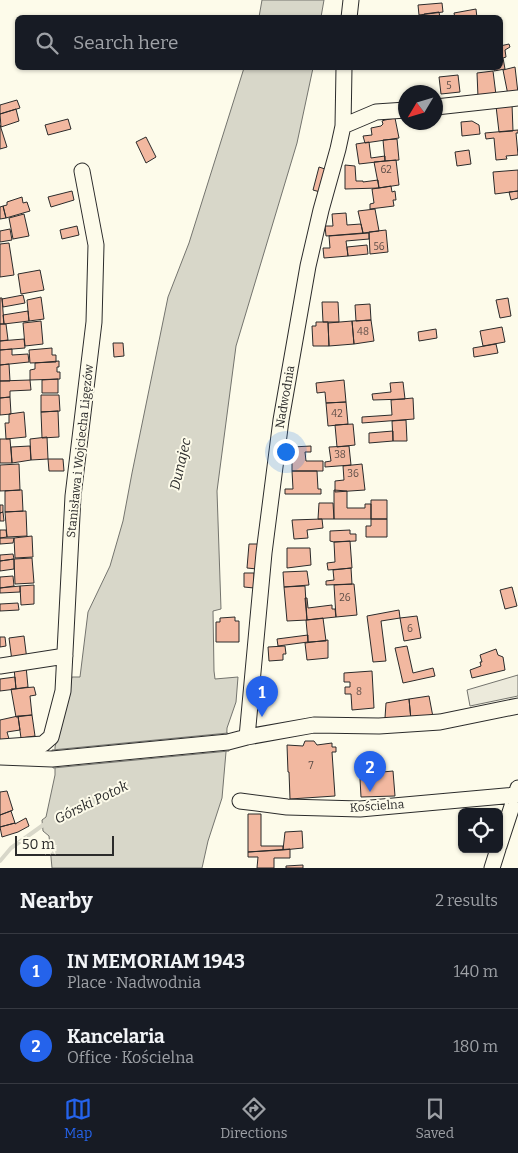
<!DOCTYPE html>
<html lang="en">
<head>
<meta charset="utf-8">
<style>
  :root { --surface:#171b24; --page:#20242c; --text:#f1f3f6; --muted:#9ea1a6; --line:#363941; --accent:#2563eb }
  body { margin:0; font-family:Bitter,serif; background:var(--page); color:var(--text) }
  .controls { position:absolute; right:15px; bottom:15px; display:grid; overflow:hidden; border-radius:8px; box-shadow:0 1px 4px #0004 }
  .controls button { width:45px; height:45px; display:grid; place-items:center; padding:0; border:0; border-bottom:1px solid var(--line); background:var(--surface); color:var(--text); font:25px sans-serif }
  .compass { position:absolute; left:398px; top:85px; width:45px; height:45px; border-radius:50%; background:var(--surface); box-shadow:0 1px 4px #0004; rotate:232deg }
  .scale { position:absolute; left:15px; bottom:12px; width:99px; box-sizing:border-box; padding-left:5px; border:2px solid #2b2b2b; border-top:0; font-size:14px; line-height:18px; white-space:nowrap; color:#2b2b2b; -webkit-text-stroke:4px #fdfbea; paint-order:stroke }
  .you { position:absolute; left:285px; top:451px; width:18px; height:18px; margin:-12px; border:4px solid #fff; border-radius:50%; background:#1a73e8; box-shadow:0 0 0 8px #1a73e833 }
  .badge { display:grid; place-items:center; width:32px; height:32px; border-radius:50%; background:var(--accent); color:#fff; font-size:16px; font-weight:700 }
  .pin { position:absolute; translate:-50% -41px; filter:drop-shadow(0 1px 2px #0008) }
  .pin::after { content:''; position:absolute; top:26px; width:18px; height:15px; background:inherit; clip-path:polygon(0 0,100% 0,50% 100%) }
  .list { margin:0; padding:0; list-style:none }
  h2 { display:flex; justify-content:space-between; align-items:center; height:65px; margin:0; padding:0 20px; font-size:21px }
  h2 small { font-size:16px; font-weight:400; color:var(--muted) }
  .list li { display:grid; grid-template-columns:32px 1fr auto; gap:15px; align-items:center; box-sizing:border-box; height:75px; padding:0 20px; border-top:1px solid var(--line) }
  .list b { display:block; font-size:19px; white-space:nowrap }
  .list p { margin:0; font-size:16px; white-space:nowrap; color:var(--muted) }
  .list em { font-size:16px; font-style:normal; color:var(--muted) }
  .icon { flex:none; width:28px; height:28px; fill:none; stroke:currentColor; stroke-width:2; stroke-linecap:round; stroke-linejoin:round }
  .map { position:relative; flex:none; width:518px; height:868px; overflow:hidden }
  .search { position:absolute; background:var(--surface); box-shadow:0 1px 4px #0004; left:15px; right:15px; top:15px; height:55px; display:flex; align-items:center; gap:12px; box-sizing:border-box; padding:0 18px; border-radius:8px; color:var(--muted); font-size:19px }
  .sheet { height:215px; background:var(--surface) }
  nav { display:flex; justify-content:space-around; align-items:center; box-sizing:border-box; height:70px; border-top:1px solid var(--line); background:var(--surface); font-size:14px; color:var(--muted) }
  nav a { display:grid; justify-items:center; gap:2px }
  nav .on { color:var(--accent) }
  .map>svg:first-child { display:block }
  .parking { fill:#eceadb; stroke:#74746e }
  .water { fill:#d8d7c9; stroke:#74746e }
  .pier { fill:#fdfbea; stroke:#74746e }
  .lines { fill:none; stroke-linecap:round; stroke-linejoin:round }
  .stream { stroke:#d8d7c9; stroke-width:4 }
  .building { fill:#f2b8a0; stroke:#2b2b2b }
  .minor-casing { stroke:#2b2b2b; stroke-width:17 }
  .minor { stroke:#fdfbea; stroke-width:15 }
  .labels { text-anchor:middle; stroke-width:4; stroke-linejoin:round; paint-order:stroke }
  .number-label { font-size:10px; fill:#5d4e48 }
  .street-label { font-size:12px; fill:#2b2b2b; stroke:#fdfbea }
  .water-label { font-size:14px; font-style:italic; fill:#2b2b2b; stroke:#fdfbea }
</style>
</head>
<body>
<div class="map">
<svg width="518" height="868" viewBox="0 0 518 868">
  <rect width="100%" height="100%" fill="#fdfbea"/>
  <!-- parking -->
  <path class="parking" d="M 518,675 L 518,696 L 470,706 L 467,690 Z"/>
  <!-- water -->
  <path class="water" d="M 262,0 L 324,0 L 321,17 L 259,17 Z
    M 244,68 L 313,68 L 297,143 L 236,346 L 217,491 L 221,609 L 213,611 L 214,671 L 215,679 L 238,677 L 236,702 L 227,728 L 226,752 L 222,798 L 208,841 L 202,868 L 52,868 L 49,836 L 43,831 L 42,820 L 46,817 L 55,775 L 55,747 L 72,677 L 80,677 L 88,612 L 110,566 L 123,521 L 132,473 L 168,297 L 189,243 Z"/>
  <!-- pier -->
  <path class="pier" d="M 228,733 L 229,751 L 53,768 L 52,750 Z"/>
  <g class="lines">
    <!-- stream -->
    <path class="stream" d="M 0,861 L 11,848 L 46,823"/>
  </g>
  <!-- building -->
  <path class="building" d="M 442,3 L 443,12 L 419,15 L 418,5 Z
    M 476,9 L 477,18 L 455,18 L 454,13 Z
    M 439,12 L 440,18 L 425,18 L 424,14 Z
    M 509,44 L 510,47 L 505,50 L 506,57 L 503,58 L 505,69 L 494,71 L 494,68 L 500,68 L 500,46 Z
    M 515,67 L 518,93 L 508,95 L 503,70 Z
    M 493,71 L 496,95 L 478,97 L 477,73 Z
    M 458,75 L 460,92 L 441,94 L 439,77 Z
    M 17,100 L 20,108 L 0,114 L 0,105 Z
    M 512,104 L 513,131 L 499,132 L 496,106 Z
    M 16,109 L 19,121 L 1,127 L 0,114 Z
    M 395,118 L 399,138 L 365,143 L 363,136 L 372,135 L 371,128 L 381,126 L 383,124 L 382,121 L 385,120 Z
    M 68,119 L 71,129 L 48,135 L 45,125 Z
    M 472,121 L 479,125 L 480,134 L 462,136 L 461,122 Z
    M 0,125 L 7,147 L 0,149 Z
    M 518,130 L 518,133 L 516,133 L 518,155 L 506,156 L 507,159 L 496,160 L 494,138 L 486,139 L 485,133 Z
    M 146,137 L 156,157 L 146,163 L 136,142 Z
    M 397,139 L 399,160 L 385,161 L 383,140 Z
    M 369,142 L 371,158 L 385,156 L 385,161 L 359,164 L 356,144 Z
    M 469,150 L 471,164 L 457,166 L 455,152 Z
    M 396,160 L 399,185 L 379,188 L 374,162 Z
    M 345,165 L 355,166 L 356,181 L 363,181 L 363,182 L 378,180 L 379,188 L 345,189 Z
    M 319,167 L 325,169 L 320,192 L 313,190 Z
    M 518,170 L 518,191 L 495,194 L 493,172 Z
    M 391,186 L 392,192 L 395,191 L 396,200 L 393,200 L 394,206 L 370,209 L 370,204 L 374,203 L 372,189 Z
    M 72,191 L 74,200 L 51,207 L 48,197 Z
    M 518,191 L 518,198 L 511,200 L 509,192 Z
    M 22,197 L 23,203 L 27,202 L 30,211 L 6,218 L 3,206 L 7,205 L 7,202 Z
    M 3,206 L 6,218 L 0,219 L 0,207 Z
    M 375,209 L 379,231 L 363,233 L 358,211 Z
    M 346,213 L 347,225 L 361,224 L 363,233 L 326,236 L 325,226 L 333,226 L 332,214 Z
    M 24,214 L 29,236 L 13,239 L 9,218 Z
    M 77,226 L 79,235 L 62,239 L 60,230 Z
    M 10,229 L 12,240 L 0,242 L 0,231 Z
    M 386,230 L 388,252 L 370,254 L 369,232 Z
    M 369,233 L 369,239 L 346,241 L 348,256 L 324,258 L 323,248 L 330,248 L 329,236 Z
    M 9,243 L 14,275 L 0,277 L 0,244 Z
    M 367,245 L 368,254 L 348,256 L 347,247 Z
    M 40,270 L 44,290 L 21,294 L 18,274 Z
    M 23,295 L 25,303 L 3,307 L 2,299 Z
    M 41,297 L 44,319 L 29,321 L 27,300 Z
    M 0,298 L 2,298 L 4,324 L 0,324 Z
    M 508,298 L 511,316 L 500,318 L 496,300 Z
    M 322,302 L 338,302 L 339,322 L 323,322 Z
    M 370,304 L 371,320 L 356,321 L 355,305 Z
    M 28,311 L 29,321 L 4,324 L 3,315 Z
    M 371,320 L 374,341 L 354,344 L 352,321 Z
    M 41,321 L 43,344 L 25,346 L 23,323 Z
    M 352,321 L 354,344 L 329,346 L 328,323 Z
    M 316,322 L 328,322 L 329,346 L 313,346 L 312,326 L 316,326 Z
    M 0,324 L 6,324 L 8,340 L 0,341 Z
    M 502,327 L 505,342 L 483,346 L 480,331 Z
    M 436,329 L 437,338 L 419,341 L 418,332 Z
    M 24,339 L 25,348 L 0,350 L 0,341 Z
    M 113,343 L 123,343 L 124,356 L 114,357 Z
    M 496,344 L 498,353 L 474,357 L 473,348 Z
    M 52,348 L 52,355 L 56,355 L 56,362 L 30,363 L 29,350 Z
    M 12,349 L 12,355 L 28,354 L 29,362 L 0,365 L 0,350 Z
    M 59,361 L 59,367 L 57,367 L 57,372 L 60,372 L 60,379 L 30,380 L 30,370 L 35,369 L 35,363 Z
    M 9,364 L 10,381 L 0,381 L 0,365 Z
    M 58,379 L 58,393 L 42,393 L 42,380 Z
    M 30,380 L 31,390 L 10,391 L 10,397 L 0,398 L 0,381 Z
    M 344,380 L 346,402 L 326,403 L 325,392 L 317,393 L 316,383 Z
    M 403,382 L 405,399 L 373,400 L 372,394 L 391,392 L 390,383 Z
    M 41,395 L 59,395 L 60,411 L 41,412 Z
    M 10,397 L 11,414 L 0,415 L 0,398 Z
    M 413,398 L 414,419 L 362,423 L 362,417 L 392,415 L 391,400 Z
    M 346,402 L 348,424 L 328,426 L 326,403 Z
    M 58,411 L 59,437 L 42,438 L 41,412 Z
    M 24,412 L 26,437 L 6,439 L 5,423 L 9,423 L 9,414 Z
    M 406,420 L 407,441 L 393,441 L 392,421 Z
    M 353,424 L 355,445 L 337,447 L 335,425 Z
    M 393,431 L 393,441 L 369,443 L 369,433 Z
    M 47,437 L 48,459 L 31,460 L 30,439 Z
    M 0,439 L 10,439 L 12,463 L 0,463 Z
    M 30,446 L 31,460 L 12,463 L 11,447 Z
    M 311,446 L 311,452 L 305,452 L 306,461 L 323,461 L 323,471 L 292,471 L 292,447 Z
    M 349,446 L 351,465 L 325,467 L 325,462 L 331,461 L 329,447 Z
    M 48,459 L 63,459 L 64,471 L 49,471 Z
    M 19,464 L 20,490 L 0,491 L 0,465 Z
    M 362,464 L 365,490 L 335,492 L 335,481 L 344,480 L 343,466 Z
    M 292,471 L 317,471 L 318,489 L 321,489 L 321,494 L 285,494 L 285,489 L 293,489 Z
    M 20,490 L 22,490 L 23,511 L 5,512 L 5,491 Z
    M 334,490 L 347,491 L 347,508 L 365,508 L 365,504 L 371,504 L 371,519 L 334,519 Z
    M 371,500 L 387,500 L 387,519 L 371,519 Z
    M 319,503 L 333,503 L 334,519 L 318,519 Z
    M 0,505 L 3,505 L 3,512 L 0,513 Z
    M 26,511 L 27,536 L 7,537 L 5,512 Z
    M 3,512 L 4,521 L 0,521 L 0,513 Z
    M 322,519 L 323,528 L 307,530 L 308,538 L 294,539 L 292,520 Z
    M 371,519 L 387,519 L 387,537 L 366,537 L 366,526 L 371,526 Z
    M 0,530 L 6,530 L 7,537 L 0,538 Z
    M 350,530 L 350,534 L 356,534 L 356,541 L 334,542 L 330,541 L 330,531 Z
    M 32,536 L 33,557 L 15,558 L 14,538 Z
    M 0,538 L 14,538 L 13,543 L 0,544 Z
    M 350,541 L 352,568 L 328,570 L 327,563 L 335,562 L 334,542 Z
    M 249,544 L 259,544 L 257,569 L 247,568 Z
    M 287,548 L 310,548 L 311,565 L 287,568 Z
    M 13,554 L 14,559 L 0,561 L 0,555 Z
    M 32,558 L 34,583 L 15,584 L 14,559 Z
    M 14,559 L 14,569 L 0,571 L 0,561 Z
    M 351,568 L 352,584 L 326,585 L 326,581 L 334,580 L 333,570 Z
    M 307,571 L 309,585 L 284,587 L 283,572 Z
    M 244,573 L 254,573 L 254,588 L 244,587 Z
    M 13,576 L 14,586 L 0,588 L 0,577 Z
    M 354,584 L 357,615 L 336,617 L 334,585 Z
    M 34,585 L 34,604 L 21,605 L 20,586 Z
    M 20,586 L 20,592 L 0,593 L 0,588 Z
    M 305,586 L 307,620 L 287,621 L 284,587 Z
    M 512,587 L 517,606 L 505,609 L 500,590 Z
    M 305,598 L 307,598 L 308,608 L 332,605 L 332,609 L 335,609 L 336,617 L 307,620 Z
    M 18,603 L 19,610 L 0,611 L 0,604 Z
    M 399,610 L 400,618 L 381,621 L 386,661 L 373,662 L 367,616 Z
    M 417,616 L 421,638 L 404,641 L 400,618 Z
    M 235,617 L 235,621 L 239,621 L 239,642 L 216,642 L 216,622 L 220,622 L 220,618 Z
    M 323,618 L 326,641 L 308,642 L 306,620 Z
    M 308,635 L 308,642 L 278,646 L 277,639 Z
    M 24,636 L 27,660 L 12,661 L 9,638 Z
    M 0,637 L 5,637 L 6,646 L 0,647 Z
    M 328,640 L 328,658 L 307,660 L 305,643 Z
    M 285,646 L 286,654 L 283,654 L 283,660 L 269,661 L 268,647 Z
    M 407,646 L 413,673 L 433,668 L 435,676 L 403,683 L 395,648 Z
    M 496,649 L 498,655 L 503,657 L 505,670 L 472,678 L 470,670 L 481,666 L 480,662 L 482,662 L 480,655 Z
    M 26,666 L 28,687 L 16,689 L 14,668 Z
    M 372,671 L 374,708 L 352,710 L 351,694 L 345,694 L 345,687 L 350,687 L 350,682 L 344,682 L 344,673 Z
    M 15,677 L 16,689 L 0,691 L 0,679 Z
    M 34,687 L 36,695 L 30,696 L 32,715 L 16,717 L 11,689 Z
    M 429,696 L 433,717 L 411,720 L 409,699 Z
    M 409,699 L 411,720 L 394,720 L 385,718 L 386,703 Z
    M 32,715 L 35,736 L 21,738 L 18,716 Z
    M 18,716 L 20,730 L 7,732 L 9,739 L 0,741 L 0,720 Z
    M 305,741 L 314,741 L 317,745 L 332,743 L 332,747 L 336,747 L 336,752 L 332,752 L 335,796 L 290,799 L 289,772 L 288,772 L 287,745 L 303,746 Z
    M 393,771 L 395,796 L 361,797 L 360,779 L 372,778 L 372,773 Z
    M 7,791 L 13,810 L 0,815 L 0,792 Z
    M 11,811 L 15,823 L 0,827 L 0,815 Z
    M 248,814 L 261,814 L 261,846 L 283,846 L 283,850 L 248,852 Z
    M 26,818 L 29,826 L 18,832 L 2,837 L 0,827 L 15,823 L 15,824 Z
    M 302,831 L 303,848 L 283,850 L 285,832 Z
    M 290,849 L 290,858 L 274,858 L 274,868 L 257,868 L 258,857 L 248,857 L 248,852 Z
    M 303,865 L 303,868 L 286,868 L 286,866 Z"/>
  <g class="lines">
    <defs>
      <path id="minor" d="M 349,18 L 351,0
        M 436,107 L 518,98
        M 343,126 L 376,112 L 406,110
        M 0,666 L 65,656
        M 247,737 L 264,553 L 281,420 L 308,266 L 321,210 L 338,149 L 343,126 L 344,68
        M 0,749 L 1,747 L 43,744 L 51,737 L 63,691 L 73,496 L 94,322 L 96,245 L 82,171
        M 0,757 L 52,759 L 228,742 L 247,737 L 314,725 L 379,726 L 440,722 L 518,706
        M 240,801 L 287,807 L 360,809 L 515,795
        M 499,846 L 518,788
        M 492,868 L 498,849"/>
    </defs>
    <!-- minor casing -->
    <use href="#minor" class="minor-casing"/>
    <!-- minor -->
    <use href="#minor" class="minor"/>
  </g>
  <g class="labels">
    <!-- number labels -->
    <g class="number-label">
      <text x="449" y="89">5</text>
      <text x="386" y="173">62</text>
      <text x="379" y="250">56</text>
      <text x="363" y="335">48</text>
      <text x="337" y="417">42</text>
      <text x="340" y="458">38</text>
      <text x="353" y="477">36</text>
      <text x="345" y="601">26</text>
      <text x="410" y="632">6</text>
      <text x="359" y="695">8</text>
      <text x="311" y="769">7</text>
    </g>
    <!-- street labels -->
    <g class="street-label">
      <text transform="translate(285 397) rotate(-80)" y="4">Nadwodnia</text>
      <text transform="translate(80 451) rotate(-84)" y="4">Stanisława i Wojciecha Ligęzów</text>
      <text transform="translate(377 806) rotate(-4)" y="4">Kościelna</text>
    </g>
    <!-- water labels -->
    <g class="water-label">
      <text transform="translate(180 464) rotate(-77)" y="5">Dunajec</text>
      <text transform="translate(91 802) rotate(-26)" y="5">Górski Potok</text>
    </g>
  </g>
</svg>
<div class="controls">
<button><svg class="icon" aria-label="locate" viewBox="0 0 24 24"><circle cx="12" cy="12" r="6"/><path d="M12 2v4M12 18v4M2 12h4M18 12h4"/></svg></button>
</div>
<svg class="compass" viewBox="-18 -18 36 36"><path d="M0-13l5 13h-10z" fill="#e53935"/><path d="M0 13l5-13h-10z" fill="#9ea1a6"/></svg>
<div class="scale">50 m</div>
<div class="you"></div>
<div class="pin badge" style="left:262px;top:717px">1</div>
<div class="pin badge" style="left:370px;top:792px">2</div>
<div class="search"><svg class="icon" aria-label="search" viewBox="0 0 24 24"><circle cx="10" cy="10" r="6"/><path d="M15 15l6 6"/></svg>Search here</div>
</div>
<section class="sheet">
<h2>Nearby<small>2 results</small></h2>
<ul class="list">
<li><span class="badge">1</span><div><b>IN MEMORIAM 1943</b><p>Place · Nadwodnia</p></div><em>140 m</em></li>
<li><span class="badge">2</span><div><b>Kancelaria</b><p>Office · Kościelna</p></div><em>180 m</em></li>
</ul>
</section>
<nav>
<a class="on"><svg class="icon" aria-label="map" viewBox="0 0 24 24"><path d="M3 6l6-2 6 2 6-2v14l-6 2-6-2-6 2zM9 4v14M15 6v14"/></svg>Map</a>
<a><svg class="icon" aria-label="directions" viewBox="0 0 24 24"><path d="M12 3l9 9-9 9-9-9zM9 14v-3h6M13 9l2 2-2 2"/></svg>Directions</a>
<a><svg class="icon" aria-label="saved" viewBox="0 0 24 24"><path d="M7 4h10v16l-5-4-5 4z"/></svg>Saved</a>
</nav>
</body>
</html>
